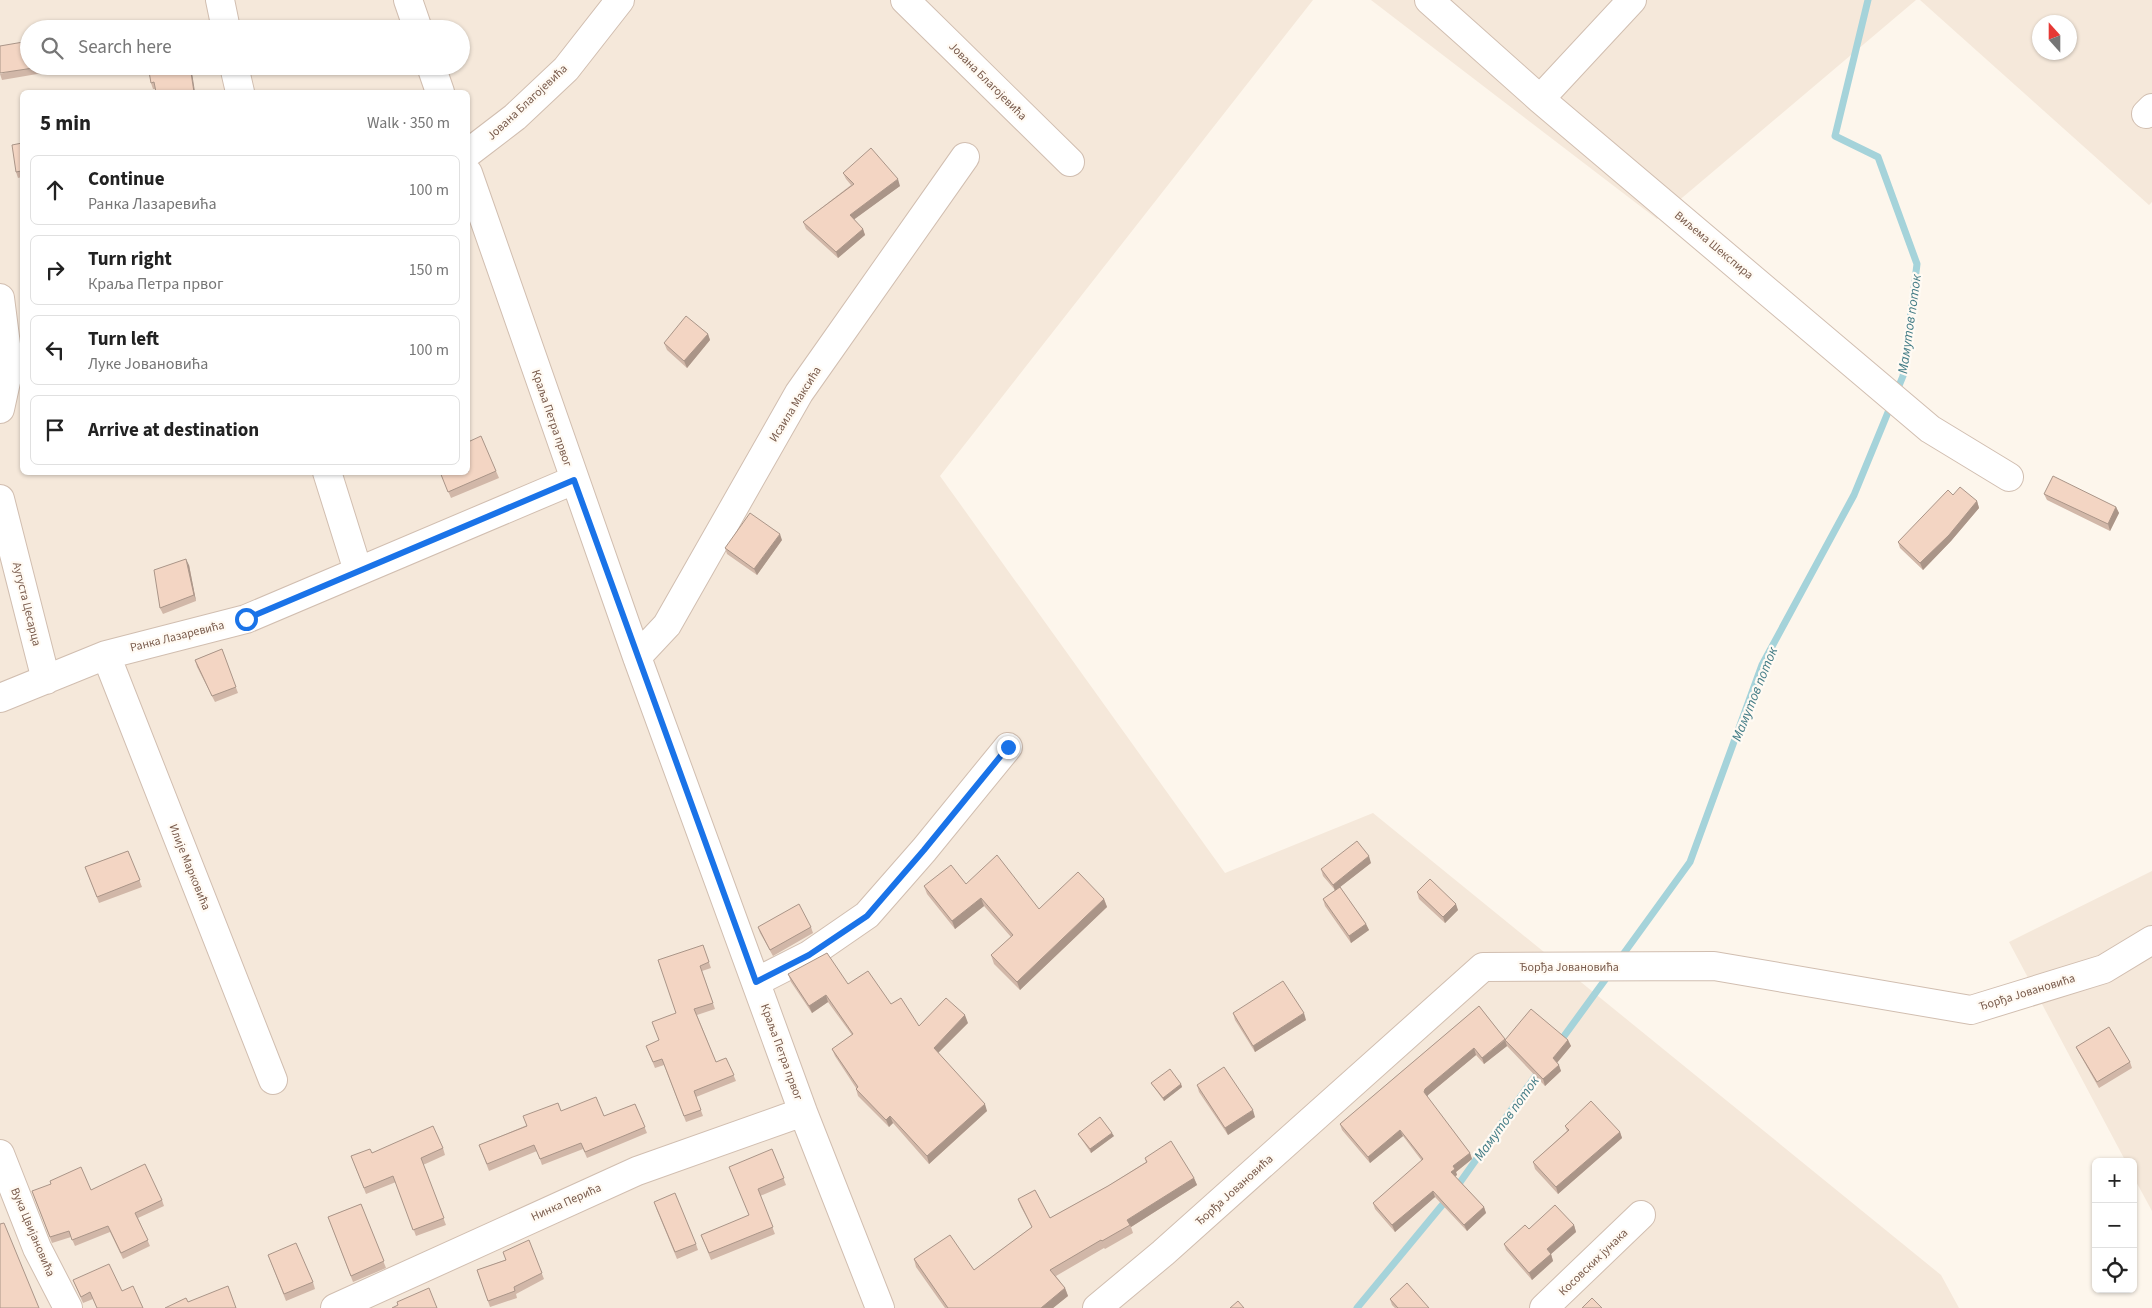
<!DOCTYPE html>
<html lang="en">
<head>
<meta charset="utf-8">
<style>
  :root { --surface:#fff; --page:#f6f6f6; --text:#222; --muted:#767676; --line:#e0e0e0 }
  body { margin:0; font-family:"Source Sans 3",sans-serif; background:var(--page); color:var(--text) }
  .controls { position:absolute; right:15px; bottom:15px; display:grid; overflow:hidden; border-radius:8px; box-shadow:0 1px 4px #0004 }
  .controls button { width:45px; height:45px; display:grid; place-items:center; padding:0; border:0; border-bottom:1px solid var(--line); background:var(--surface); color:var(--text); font:25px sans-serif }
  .compass { position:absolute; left:2032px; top:15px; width:45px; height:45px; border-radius:50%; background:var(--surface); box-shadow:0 1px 4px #0004; rotate:339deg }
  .stop { position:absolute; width:15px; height:15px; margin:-11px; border:4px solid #1a73e8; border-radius:50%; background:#fff }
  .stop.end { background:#1a73e8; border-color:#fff; box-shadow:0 1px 5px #0008 }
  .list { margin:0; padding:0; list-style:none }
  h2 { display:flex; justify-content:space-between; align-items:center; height:65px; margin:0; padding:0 20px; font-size:21px }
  h2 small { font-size:16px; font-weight:400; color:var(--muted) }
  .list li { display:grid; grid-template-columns:32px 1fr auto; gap:15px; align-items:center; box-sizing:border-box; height:70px; margin:0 10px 10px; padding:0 10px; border:1px solid var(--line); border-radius:8px }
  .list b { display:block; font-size:19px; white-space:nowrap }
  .list p { margin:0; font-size:16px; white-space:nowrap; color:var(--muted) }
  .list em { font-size:16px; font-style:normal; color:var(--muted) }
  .icon { flex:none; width:28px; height:28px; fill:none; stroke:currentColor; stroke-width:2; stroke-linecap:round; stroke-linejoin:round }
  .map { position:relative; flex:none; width:2152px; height:1308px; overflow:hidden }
  .search { position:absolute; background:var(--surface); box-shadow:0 1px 4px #0004; left:20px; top:20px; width:450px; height:55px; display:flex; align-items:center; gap:12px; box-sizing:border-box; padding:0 18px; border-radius:28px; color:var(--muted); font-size:19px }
  .panel { position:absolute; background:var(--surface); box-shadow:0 1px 4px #0004; left:20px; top:90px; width:450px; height:385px; border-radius:8px }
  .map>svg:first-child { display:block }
  .residential { fill:#f5e8da; fill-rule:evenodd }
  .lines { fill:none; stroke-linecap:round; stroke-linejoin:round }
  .stream { stroke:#a5d3da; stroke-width:7 }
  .minor-casing { stroke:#d1beb0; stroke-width:30 }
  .minor { stroke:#fff; stroke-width:28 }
  .wall { fill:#d1b7a8 }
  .shaded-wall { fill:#aa9588 }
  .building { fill:#f3d5c3; stroke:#aa9588 }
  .route { stroke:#1a73e8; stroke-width:6 }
  .labels { text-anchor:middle; stroke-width:4.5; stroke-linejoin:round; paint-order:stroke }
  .street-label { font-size:12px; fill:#7a5c4d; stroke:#fffaf3 }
  .water-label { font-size:14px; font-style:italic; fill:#437c86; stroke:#fffaf3 }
</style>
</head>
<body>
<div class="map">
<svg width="2152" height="1308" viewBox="0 0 2152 1308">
  <rect width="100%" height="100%" fill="#fdf6ec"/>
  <!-- residential -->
  <path class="residential" d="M 0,0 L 1313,0 L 940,476 L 1225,873 L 1373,813 L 1941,1275 L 1959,1308 L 0,1308 ZM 29,29 L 461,29 L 461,66 L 29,66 ZM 22,92 L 468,92 L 468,472 L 22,472 Z
    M 1371,0 L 1916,0 L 1657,219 Z
    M 1920,0 L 2152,0 L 2152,202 L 2149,205 ZM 2040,22 L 2070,22 L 2070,52 L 2040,52 Z
    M 2152,871 L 2152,1211 L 2133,1176 L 2133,1162 L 2126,1162 L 2009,942 Z"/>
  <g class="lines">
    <!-- stream -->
    <path class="stream" d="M 1868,0 L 1835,136 L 1878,157 L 1917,264 L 1903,376 L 1896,393
      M 1619,960 L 1690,862 L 1762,665 L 1854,495 L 1891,405
      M 1559,1043 L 1610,973
      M 1456,1188 L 1541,1068
      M 1357,1308 L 1448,1198"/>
    <defs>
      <path id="minor" d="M 220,0 L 226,29
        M 408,0 L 418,29
        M 905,0 L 1070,162
        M 1429,0 L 1540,99 L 1930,429 L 2009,477
        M 234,66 L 240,92
        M 431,66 L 440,92
        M 1540,99 L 1632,0
        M 2146,114 L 2152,108
        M 468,153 L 515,117 L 566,69 L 620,0
        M 468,173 L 637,657 L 803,1112 L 880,1308
        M 0,298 L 9,368 L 0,409
        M 327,472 L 358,571
        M 0,499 L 46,680
        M 106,655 L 273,1080
        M 637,657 L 667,625 L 799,393 L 965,157
        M 0,698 L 106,655 L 246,619 L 574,480
        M 756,982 L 809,955 L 867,915 L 924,850 L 1008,747
        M 0,1154 L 37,1248 L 68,1308
        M 335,1308 L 637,1171 L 803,1112
        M 1097,1308 L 1163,1253 L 1483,967 L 1714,966 L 1971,1010 L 2104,969 L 2152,940
        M 1544,1308 L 1641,1215"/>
    </defs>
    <!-- minor casing -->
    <use href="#minor" class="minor-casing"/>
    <!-- minor -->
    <use href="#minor" class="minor"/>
  </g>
  <!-- wall -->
  <path class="wall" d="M 29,66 L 42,66 L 43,73 L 2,80 L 0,74 Z
    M 148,66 L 195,92 L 153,89 L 151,83 Z
    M 22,143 L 22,177 L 18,178 L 16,172 Z
    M 843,173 L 900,186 L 854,219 L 863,229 L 865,235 L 838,258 L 806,229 L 803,222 L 851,185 L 846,179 Z
    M 708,334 L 710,340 L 687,368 L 667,350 L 664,343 Z
    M 496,471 L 499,478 L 451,498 L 440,472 Z
    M 2044,494 L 2116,507 L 2119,513 L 2110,531 L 2047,500 Z
    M 1953,495 L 1977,501 L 1979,508 L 1951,541 L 1923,570 L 1900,548 L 1898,542 Z
    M 782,540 L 757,575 L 727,554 L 725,548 Z
    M 189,565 L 196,601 L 163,614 L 160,608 Z
    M 222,649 L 238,693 L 215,702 L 197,667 L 195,660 Z
    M 128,851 L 142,887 L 99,903 L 85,867 Z
    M 1371,863 L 1340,887 L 1366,924 L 1369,930 L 1351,943 L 1325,906 L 1323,899 L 1335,890 L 1323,876 L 1321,869 Z
    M 966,884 L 1039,909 L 1104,899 L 1107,907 L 1020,990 L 994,964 L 991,955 L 1011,937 L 984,906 L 955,929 L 927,894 L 924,886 Z
    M 1417,892 L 1458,910 L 1445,923 L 1419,899 Z
    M 758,927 L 811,927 L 813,933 L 773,956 L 760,933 Z
    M 703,945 L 711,968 L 702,971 L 715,1009 L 697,1015 L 716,1062 L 726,1058 L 736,1081 L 696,1097 L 703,1116 L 686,1122 L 664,1065 L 655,1068 L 646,1046 L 659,1040 L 676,1013 Z
    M 788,974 L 848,984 L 891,1004 L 919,1026 L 968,1023 L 938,1053 L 987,1111 L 929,1164 L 893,1123 L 889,1127 L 858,1096 L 856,1089 L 856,1088 L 835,1056 L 832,1049 L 852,1035 L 828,1002 L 812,1013 L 791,982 Z
    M 1479,1006 L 1505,1039 L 1568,1040 L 1571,1046 L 1557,1063 L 1561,1071 L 1545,1086 L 1507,1046 L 1484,1064 L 1476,1055 L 1428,1095 L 1427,1097 L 1470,1153 L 1472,1159 L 1456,1172 L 1457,1175 L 1455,1176 L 1484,1207 L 1486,1213 L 1467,1231 L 1435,1197 L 1395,1232 L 1375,1209 L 1373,1203 L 1422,1161 L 1403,1136 L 1370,1163 L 1342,1130 L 1340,1124 Z
    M 1233,1013 L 1306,1020 L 1255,1052 L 1235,1020 Z
    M 2076,1047 L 2130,1062 L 2132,1068 L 2099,1088 L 2079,1053 Z
    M 1151,1083 L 1181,1084 L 1182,1087 L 1164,1101 L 1153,1086 Z
    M 1197,1085 L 1255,1117 L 1228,1135 L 1199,1092 Z
    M 635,1104 L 647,1133 L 587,1158 L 583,1149 L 542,1165 L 537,1151 L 489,1171 L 479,1145 L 561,1111 L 604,1116 Z
    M 1565,1126 L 1620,1132 L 1622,1138 L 1558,1194 L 1535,1169 L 1533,1162 L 1567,1131 Z
    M 1078,1134 L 1114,1136 L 1091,1153 L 1080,1137 Z
    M 443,1148 L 445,1155 L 423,1165 L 446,1225 L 416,1236 L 396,1182 L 366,1194 L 351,1156 L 372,1153 Z
    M 772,1149 L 786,1185 L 760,1196 L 775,1234 L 711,1260 L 701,1235 L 749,1216 Z
    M 1145,1158 L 1194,1178 L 1197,1185 L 1131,1227 L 1133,1233 L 1105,1249 L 1104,1248 L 1056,1276 L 1065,1288 L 1068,1296 L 1053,1308 L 945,1308 L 916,1267 L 914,1259 L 974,1270 L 1032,1227 L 1021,1207 L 1018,1199 L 1050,1218 L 1108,1186 L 1146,1162 Z
    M 91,1190 L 162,1200 L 164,1206 L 138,1218 L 150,1246 L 123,1259 L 110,1232 L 75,1246 L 71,1237 L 52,1243 L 32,1191 Z
    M 361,1204 L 386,1268 L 353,1282 L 328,1217 Z
    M 656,1208 L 696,1244 L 698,1250 L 677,1259 Z
    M 1574,1225 L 1576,1232 L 1551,1254 L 1553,1261 L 1532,1280 L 1506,1250 L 1504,1244 L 1529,1229 Z
    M 529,1240 L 544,1279 L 516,1294 L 517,1298 L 490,1307 L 477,1270 L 505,1260 Z
    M 268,1255 L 313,1282 L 315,1289 L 286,1301 Z
    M 73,1280 L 122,1291 L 143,1308 L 97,1308 L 93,1299 L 83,1303 Z
    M 1390,1299 L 1429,1308 L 1395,1308 L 1392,1305 Z"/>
  <!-- shaded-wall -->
  <path class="shaded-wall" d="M 190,66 L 191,66 L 195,92 L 194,92 Z
    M 898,179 L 900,186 L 852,221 L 850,215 Z
    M 863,229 L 865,235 L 838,258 L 836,252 Z
    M 708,334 L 710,340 L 687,368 L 684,361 Z
    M 1977,501 L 1979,508 L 1951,541 L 1923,570 L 1920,563 Z
    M 2116,507 L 2119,513 L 2110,531 L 2108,524 Z
    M 780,534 L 782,540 L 757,575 L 754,569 Z
    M 186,559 L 189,565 L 196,601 L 194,595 Z
    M 1369,856 L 1371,863 L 1335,891 L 1333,885 Z
    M 981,898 L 984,906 L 955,929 L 952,921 Z
    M 1104,899 L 1107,907 L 1020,990 L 1017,982 Z
    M 1456,904 L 1458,910 L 1445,923 L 1443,917 Z
    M 1366,924 L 1369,930 L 1351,943 L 1349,936 Z
    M 826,995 L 828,1002 L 812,1013 L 809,1006 Z
    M 1304,1013 L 1306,1020 L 1255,1052 L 1253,1046 Z
    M 965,1015 L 968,1023 L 936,1055 L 934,1048 Z
    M 1505,1040 L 1507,1046 L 1484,1064 L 1482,1058 Z
    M 1568,1040 L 1571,1046 L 1555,1065 L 1553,1058 Z
    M 1474,1048 L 1476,1055 L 1428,1095 L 1426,1099 L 1424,1092 L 1425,1089 Z
    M 1559,1065 L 1561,1071 L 1545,1086 L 1543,1079 Z
    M 1181,1084 L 1182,1087 L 1164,1101 L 1163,1098 Z
    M 985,1104 L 987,1111 L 929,1164 L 927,1156 Z
    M 1253,1110 L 1255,1117 L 1228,1135 L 1225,1128 Z
    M 890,1116 L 893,1123 L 889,1127 L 886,1120 Z
    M 1400,1130 L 1403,1136 L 1370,1163 L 1368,1157 Z
    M 1620,1132 L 1622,1138 L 1558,1194 L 1556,1187 Z
    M 1112,1133 L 1114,1136 L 1091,1153 L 1090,1149 Z
    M 1470,1153 L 1472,1159 L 1456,1172 L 1457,1175 L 1453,1178 L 1451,1172 L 1453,1166 Z
    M 1194,1178 L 1197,1185 L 1131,1227 L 1127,1220 Z
    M 1433,1191 L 1435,1197 L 1395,1232 L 1392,1225 Z
    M 1484,1207 L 1486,1213 L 1467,1231 L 1464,1225 Z
    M 1574,1225 L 1576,1232 L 1551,1254 L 1553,1261 L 1532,1280 L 1529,1273 L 1547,1249 Z
    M 1065,1288 L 1068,1296 L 1053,1308 L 1041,1308 Z"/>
  <!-- building -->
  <path class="building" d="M 29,41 L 29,66 L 40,66 L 40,67 L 0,73 L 0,46 Z
    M 148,66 L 190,66 L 194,92 L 156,92 L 154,82 L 151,83 Z
    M 22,143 L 22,178 L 21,171 L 16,172 L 12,145 Z
    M 871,148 L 898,179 L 850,215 L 863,229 L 836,252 L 803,222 L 854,184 L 843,173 Z
    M 686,316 L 708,334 L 684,361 L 664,343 Z
    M 481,436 L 496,471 L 448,492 L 440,472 L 468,472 L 468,442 Z
    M 2053,476 L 2116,507 L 2108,524 L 2044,494 Z
    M 1960,487 L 1977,501 L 1949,535 L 1920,563 L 1898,542 L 1948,490 L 1953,495 Z
    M 750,513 L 780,534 L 754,569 L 725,548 Z
    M 186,559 L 194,595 L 160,608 L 154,570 Z
    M 222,649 L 236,687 L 212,696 L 195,660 Z
    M 1357,841 L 1369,856 L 1333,885 L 1321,869 Z
    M 128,851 L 140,880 L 97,897 L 85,867 Z
    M 997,855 L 1039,909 L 1078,872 L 1104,899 L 1017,982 L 991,955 L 1013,935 L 981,898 L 952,921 L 924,886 L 951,865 L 966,884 Z
    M 1430,879 L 1456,904 L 1443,917 L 1417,892 Z
    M 1340,887 L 1366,924 L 1349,936 L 1323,899 Z
    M 799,904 L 811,927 L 770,950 L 758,927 Z
    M 703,945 L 709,962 L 700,966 L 713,1003 L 694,1009 L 716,1062 L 726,1058 L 734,1075 L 694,1091 L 701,1110 L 684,1116 L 662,1059 L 653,1062 L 646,1046 L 659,1040 L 652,1022 L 676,1013 L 658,960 Z
    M 827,953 L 848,984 L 868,971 L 891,1004 L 901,998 L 919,1026 L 946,998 L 965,1015 L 934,1048 L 985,1104 L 927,1156 L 890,1116 L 886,1120 L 856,1089 L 858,1087 L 832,1049 L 853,1034 L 826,995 L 809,1006 L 788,974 Z
    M 1283,981 L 1304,1013 L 1253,1046 L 1233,1013 Z
    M 1479,1006 L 1505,1039 L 1482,1058 L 1474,1048 L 1425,1089 L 1424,1092 L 1470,1153 L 1453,1166 L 1455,1169 L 1451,1172 L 1484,1207 L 1464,1225 L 1433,1191 L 1392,1225 L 1373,1203 L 1423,1159 L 1400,1130 L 1368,1157 L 1340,1124 Z
    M 1531,1009 L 1568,1040 L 1553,1058 L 1559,1065 L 1543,1079 L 1505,1040 Z
    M 2109,1027 L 2130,1062 L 2097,1082 L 2076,1047 Z
    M 1224,1067 L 1253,1110 L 1225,1128 L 1197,1085 Z
    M 1170,1069 L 1181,1084 L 1163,1098 L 1151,1083 Z
    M 596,1097 L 604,1116 L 635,1104 L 645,1127 L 585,1152 L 581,1143 L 540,1159 L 534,1145 L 487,1164 L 479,1145 L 527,1126 L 523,1116 L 558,1103 L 561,1111 Z
    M 1591,1101 L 1620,1132 L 1556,1187 L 1533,1162 L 1569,1130 L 1565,1126 Z
    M 1100,1117 L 1112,1133 L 1090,1149 L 1078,1134 Z
    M 433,1126 L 443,1148 L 421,1158 L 444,1218 L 413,1230 L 393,1176 L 364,1188 L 351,1156 L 370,1149 L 372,1153 Z
    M 1171,1141 L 1194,1178 L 1127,1220 L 1130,1225 L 1102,1241 L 1101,1240 L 1050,1270 L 1065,1288 L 1041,1308 L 948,1308 L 914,1259 L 950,1235 L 974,1270 L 1032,1227 L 1018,1199 L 1035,1190 L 1050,1218 L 1108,1186 L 1147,1162 L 1145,1158 Z
    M 772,1149 L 784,1178 L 758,1189 L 773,1227 L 709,1253 L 701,1235 L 749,1215 L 729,1167 Z
    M 145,1164 L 162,1200 L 135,1213 L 148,1240 L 121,1253 L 108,1226 L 72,1240 L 69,1231 L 50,1237 L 32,1191 L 51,1184 L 50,1181 L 81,1167 L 91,1190 Z
    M 675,1193 L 696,1244 L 675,1252 L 654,1202 Z
    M 361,1204 L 384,1261 L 351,1276 L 328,1217 Z
    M 1555,1205 L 1574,1225 L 1547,1249 L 1551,1254 L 1529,1273 L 1504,1244 L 1525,1225 L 1529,1229 Z
    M 4,1223 L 39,1308 L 0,1308 L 0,1224 Z
    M 529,1240 L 542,1273 L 514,1287 L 515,1291 L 488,1301 L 477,1270 L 506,1260 L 503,1252 Z
    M 296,1243 L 313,1282 L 284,1294 L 268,1255 Z
    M 109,1264 L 122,1291 L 133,1286 L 143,1308 L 97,1308 L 90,1292 L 81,1297 L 73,1280 Z
    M 1407,1283 L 1429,1308 L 1398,1308 L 1390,1299 Z
    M 228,1286 L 236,1308 L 165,1308 L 186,1298 L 188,1302 Z
    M 429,1288 L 437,1308 L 392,1308 L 398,1305 L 397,1302 Z
    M 1592,1298 L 1602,1308 L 1582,1308 Z
    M 1238,1301 L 1244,1308 L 1230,1308 Z"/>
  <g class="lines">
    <!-- route -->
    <path class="route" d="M 246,619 L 574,480 L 756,982 L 809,955 L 867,916 L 924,850 L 1008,747"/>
  </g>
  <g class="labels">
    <!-- street labels -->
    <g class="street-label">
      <text transform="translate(988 81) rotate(45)" y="4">Јована Благојевића</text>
      <text transform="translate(527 102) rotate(-43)" y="4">Јована Благојевића</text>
      <text transform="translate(1714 245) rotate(40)" y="4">Виљема Шекспира</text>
      <text transform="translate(795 404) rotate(-58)" y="4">Исаила Максића</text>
      <text transform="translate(552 418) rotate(71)" y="4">Краља Петра првог</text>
      <text transform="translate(27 604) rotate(76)" y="4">Аугуста Цесарца</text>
      <text transform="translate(177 636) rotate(-14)" y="4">Ранка Лазаревића</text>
      <text transform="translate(190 867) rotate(68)" y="4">Илије Марковића</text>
      <text x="1569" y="971">Ђорђа Јовановића</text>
      <text transform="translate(2027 992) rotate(-17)" y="4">Ђорђа Јовановића</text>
      <text transform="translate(782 1052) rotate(70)" y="4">Краља Петра првог</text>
      <text transform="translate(1234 1190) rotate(-42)" y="4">Ђорђа Јовановића</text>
      <text transform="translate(566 1202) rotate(-24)" y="4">Нинка Перића</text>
      <text transform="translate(33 1232) rotate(67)" y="4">Вука Цвијановића</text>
      <text transform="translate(1593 1262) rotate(-44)" y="4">Косовских јунака</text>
    </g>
    <!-- water labels -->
    <g class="water-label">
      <text transform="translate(1909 324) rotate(-82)" y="5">Мамутов поток</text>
      <text transform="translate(1754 694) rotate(-68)" y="5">Мамутов поток</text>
      <text transform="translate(1506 1118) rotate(-54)" y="5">Мамутов поток</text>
    </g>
  </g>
</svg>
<div class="controls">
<button>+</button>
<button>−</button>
<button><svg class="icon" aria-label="locate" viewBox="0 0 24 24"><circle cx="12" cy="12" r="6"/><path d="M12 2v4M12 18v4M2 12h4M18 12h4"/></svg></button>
</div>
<svg class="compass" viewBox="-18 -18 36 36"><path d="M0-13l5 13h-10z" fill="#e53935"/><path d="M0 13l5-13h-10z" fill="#767676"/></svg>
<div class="stop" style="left:246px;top:619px"></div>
<div class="stop end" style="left:1008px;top:747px"></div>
<div class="search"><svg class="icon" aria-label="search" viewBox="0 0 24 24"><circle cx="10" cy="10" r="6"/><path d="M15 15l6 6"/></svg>Search here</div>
<section class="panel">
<h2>5 min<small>Walk · 350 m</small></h2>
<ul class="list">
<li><svg class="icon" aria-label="ahead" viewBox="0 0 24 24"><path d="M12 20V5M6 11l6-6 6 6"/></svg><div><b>Continue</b><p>Ранка Лазаревића</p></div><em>100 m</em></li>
<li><svg class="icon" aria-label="right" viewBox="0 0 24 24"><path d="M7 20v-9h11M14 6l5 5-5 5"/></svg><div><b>Turn right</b><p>Краља Петра првог</p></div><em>150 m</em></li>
<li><svg class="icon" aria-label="left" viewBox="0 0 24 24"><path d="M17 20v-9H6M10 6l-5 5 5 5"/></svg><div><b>Turn left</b><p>Луке Јовановића</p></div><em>100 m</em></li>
<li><svg class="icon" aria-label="arrive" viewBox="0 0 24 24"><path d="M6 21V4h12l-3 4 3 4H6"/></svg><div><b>Arrive at destination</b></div></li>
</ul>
</section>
</div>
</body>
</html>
